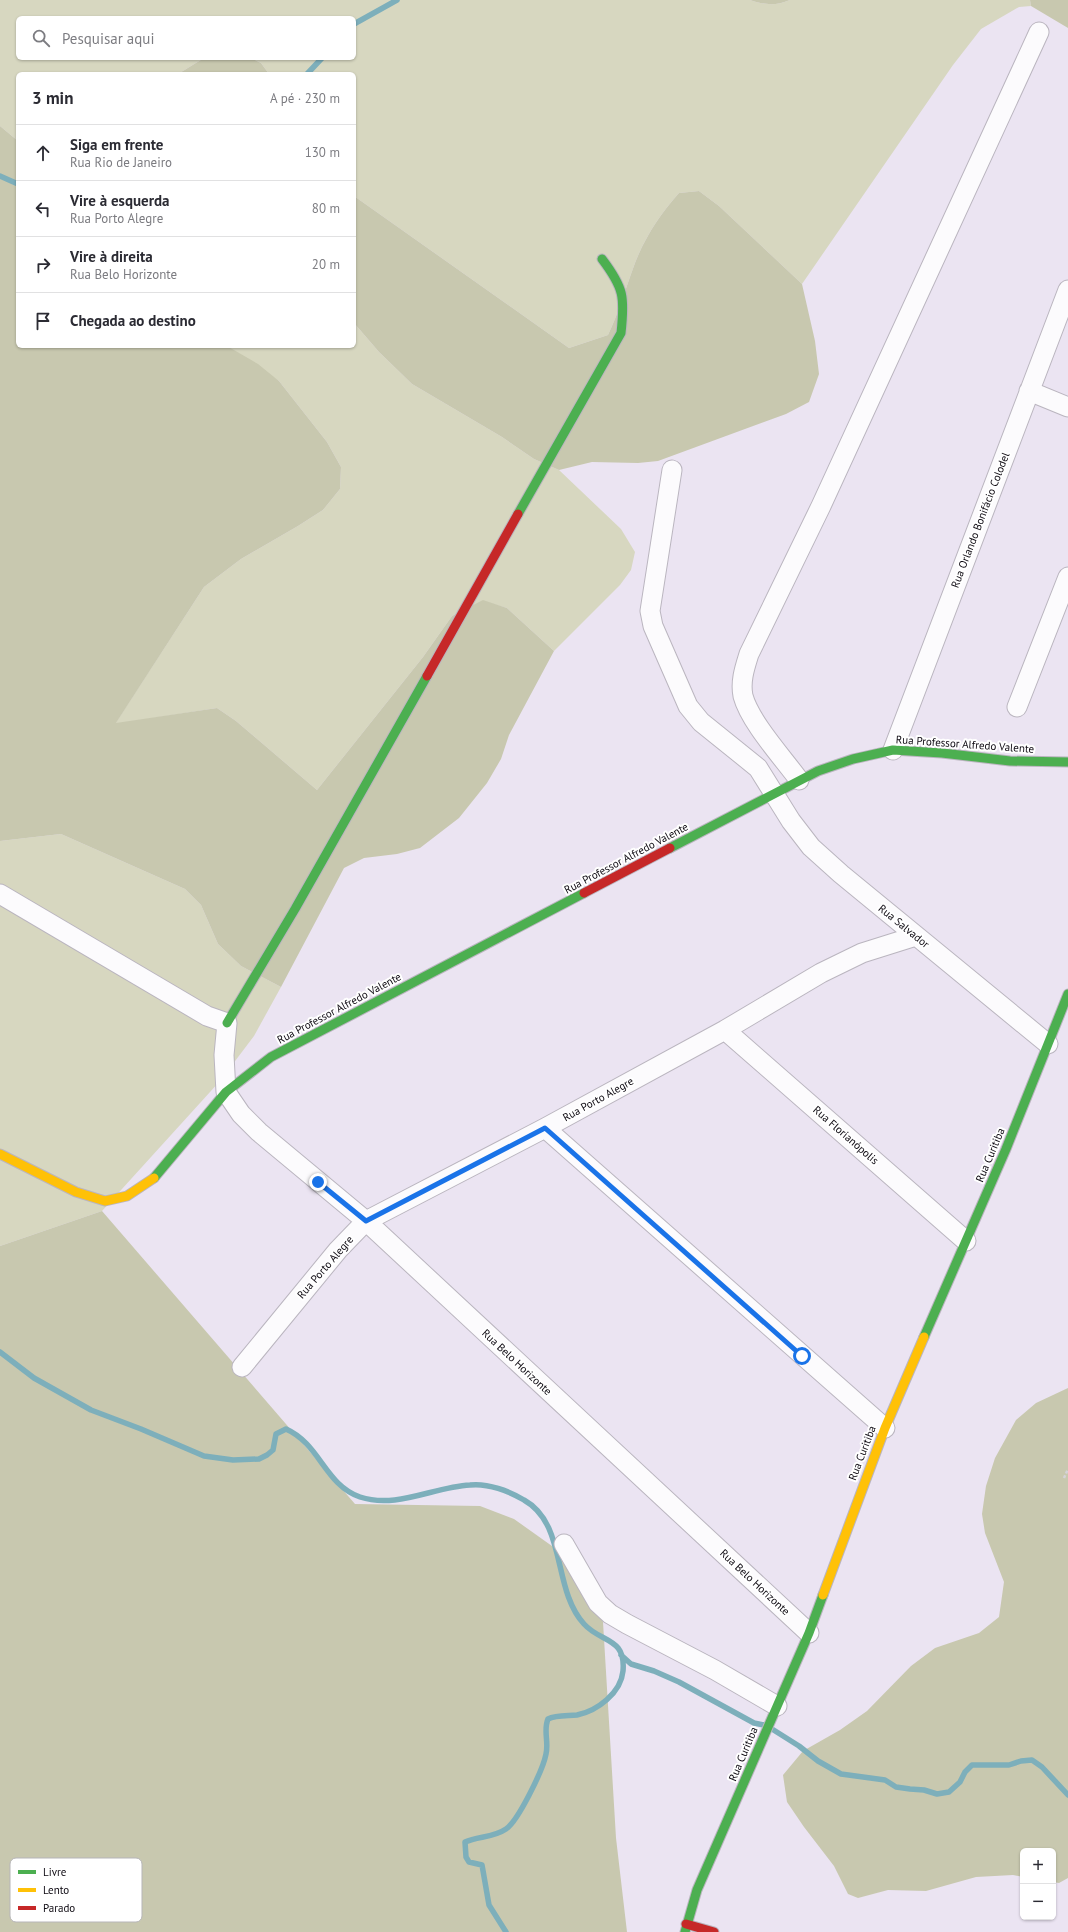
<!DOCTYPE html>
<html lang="pt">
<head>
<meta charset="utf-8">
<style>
  :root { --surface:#fff; --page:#f7f7f7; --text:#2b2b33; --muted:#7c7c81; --line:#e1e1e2 }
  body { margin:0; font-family:"PT Sans",sans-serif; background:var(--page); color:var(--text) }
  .controls { position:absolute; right:12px; bottom:12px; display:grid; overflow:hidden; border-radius:6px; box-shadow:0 1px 3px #0004 }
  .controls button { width:36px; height:36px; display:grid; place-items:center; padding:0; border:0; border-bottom:1px solid var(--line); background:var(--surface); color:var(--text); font:20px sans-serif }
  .stop { position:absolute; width:12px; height:12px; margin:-9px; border:3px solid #1a73e8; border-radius:50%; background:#fff }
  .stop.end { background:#1a73e8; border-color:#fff; box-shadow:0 1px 4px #0008 }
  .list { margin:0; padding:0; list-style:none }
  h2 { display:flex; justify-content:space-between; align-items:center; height:52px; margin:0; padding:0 16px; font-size:17px }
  h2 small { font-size:13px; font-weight:400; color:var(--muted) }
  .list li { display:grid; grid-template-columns:26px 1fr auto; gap:12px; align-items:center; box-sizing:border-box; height:56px; padding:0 16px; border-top:1px solid var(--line) }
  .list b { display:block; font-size:15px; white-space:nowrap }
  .list p { margin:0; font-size:13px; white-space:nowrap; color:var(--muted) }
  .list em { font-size:13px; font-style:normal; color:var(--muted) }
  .icon { flex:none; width:22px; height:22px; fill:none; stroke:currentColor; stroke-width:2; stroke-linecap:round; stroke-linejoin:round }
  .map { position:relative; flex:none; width:1068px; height:1932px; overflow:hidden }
  .search { position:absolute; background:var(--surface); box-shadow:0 1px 3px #0004; left:16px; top:16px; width:340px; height:44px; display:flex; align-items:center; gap:10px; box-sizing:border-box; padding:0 14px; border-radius:6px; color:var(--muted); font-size:15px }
  .panel { position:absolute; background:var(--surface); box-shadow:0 1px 3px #0004; left:16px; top:72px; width:340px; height:276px; border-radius:6px }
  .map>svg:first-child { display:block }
  .green { fill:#d7d7c0 }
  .forest { fill:#c8c8af }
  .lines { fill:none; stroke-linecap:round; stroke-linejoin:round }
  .stream { stroke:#7dafbb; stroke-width:5.5 }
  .street-casing { stroke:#bab5bf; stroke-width:21 }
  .fast-casing { stroke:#bab5bf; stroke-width:11 }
  .slow-casing { stroke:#bab5bf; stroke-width:11 }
  .jam-casing { stroke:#bab5bf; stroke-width:11 }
  .path { stroke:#d5d3d8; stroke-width:2.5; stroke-dasharray:3 2; stroke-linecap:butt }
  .street { stroke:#fcfbfd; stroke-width:19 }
  .fast { stroke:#4caf50; stroke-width:9 }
  .slow { stroke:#ffc107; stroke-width:9 }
  .jam { stroke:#c62828; stroke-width:9 }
  .route { stroke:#1a73e8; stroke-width:5 }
  .labels { text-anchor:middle; stroke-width:4; stroke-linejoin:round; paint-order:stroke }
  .street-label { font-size:11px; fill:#0d0911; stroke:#fff }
  .key { fill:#fff; stroke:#b6b5b8; stroke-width:1 }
  .key-label { font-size:11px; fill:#0d0911 }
</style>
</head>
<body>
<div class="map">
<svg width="1068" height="1932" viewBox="0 0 1068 1932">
  <rect width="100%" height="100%" fill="#ebe4f2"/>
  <!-- green -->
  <path class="green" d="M 0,0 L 750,0 C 764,5 776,6 790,0 L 1030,0 L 1031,6 L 1019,7 L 981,29 L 953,65 L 802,284 L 719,206 L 699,191 L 679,193 C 661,213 645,237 635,263 C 626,287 619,312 608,335 L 569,348 L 354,196 L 354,74 L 269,74 L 261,63 L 251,58 L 354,58 L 354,18 L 18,18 L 18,58 L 204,58 L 178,74 L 18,74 L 18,141 L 0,126 Z
    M 354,323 L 379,352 L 412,384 L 502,437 L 534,459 L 559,470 L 621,529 L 635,552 L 631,570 L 620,585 L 554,651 L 507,608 L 483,601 L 452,616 L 423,657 L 317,790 L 236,721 L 217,708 L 115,724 L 204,587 L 241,559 L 298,526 L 323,510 L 340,489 L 341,467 L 327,442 L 279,381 L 227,346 L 354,346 Z
    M 61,834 L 185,889 L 201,905 L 218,944 L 241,966 L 281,987 L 254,1036 L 220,1081 L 102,1211 L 0,1246 L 0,841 Z"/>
  <!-- forest -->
  <path class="forest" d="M 750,0 L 790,0 C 776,6 764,5 750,0 Z
    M 1030,0 L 1068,0 L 1068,28 L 1031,6 Z
    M 204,58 L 251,58 L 261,63 L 269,74 L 178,74 Z
    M 0,126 L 18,141 L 18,346 L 227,346 L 258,364 L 279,381 L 327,442 L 341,467 L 340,489 L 323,510 L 298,526 L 241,559 L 204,587 L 116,723 L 217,708 L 236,721 L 317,790 L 423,657 L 452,616 L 483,600 L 507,608 L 554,651 L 509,735 L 501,759 L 487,783 L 459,818 L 420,848 L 397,854 L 364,858 L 344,868 L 281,987 L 241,966 L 218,944 L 201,905 L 185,889 L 61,834 L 0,841 Z
    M 699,191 L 719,206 L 802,284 L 815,341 L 819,374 L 809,402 L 786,414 L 658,461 L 638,463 L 592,462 L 559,470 L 534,459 L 502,437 L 412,384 L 379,352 L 354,323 L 354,196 L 569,348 L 608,335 C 619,312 626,287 635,263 C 645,237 661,213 679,193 Z
    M 102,1211 L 355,1504 L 480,1506 L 514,1519 L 559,1551 L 596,1595 L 603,1622 L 616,1838 L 627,1932 L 0,1932 L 0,1246 Z
    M 1068,1388 L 1068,1878 L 1059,1883 L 1053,1882 L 1053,1851 L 1023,1851 L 1023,1877 L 1013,1875 L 976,1877 L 926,1891 L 888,1890 L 858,1898 L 848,1894 L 834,1866 L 804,1827 L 787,1802 L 783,1775 L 803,1751 L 840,1730 L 867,1711 L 911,1666 L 935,1648 L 979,1633 L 999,1617 L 1004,1582 L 985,1533 L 982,1514 L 986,1486 L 995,1458 L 1016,1420 L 1036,1403 Z"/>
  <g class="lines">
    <!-- stream -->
    <path class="stream" d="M 354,24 L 397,0
      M 307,74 L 322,58
      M 0,176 L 18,184
      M 0,1352 L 34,1378 L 91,1410 L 141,1429 L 204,1456 L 233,1460 L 259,1459 L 267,1455 L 273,1450 L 276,1434 L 286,1429 C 320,1444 325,1485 360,1497 C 397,1509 433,1487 470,1485 C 488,1483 509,1491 524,1500 C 567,1524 552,1589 584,1624 C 601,1643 626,1637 623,1671 C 621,1693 597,1711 577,1715 C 568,1716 556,1715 548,1719 C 543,1730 549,1742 546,1754 C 543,1770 518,1821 506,1829 C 493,1838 478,1836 465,1842 L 466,1857 L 469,1862 L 482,1865 L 489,1905 L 506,1932
      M 621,1655 L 631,1664 L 654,1671 L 679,1682 L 754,1723 L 764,1725
      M 772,1729 L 799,1746 L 818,1761 L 841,1774 L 885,1780 L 896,1787 L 910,1789 L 924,1790 L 937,1794 L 949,1792 L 960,1782 L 965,1772 L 972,1765 L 1009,1765 L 1021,1761 L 1032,1760 L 1042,1767 L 1068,1795"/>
    <defs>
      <path id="street" d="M 1029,391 L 1068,407
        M 672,470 L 650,611 L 653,626 L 688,706 L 701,722 L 758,768 L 791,821 L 811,847 L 841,874 L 1048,1044
        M 1017,707 L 1068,577
        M 893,750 L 1068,290
        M 799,780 C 783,758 750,722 743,696 C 740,681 745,667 749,654 L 821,506 L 1039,32
        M 0,894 L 207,1016 L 227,1023 L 224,1055 L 226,1092 L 241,1114 L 259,1132 L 366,1221 L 809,1633
        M 725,1030 L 966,1241
        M 545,1128 L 885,1428
        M 242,1367 L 338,1250 L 366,1221 L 545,1128 L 725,1030 L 821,973 L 862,953 L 916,936
        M 564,1544 L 598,1603 L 610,1614 L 627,1624 L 715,1670 L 777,1706"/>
      <path id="fast" d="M 518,514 L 621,333 C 625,297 624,288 602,259
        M 670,848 L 818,771 L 853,759 L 893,750 L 942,753 L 1010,761 L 1068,762
        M 227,1023 L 295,909 L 427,676
        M 154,1178 L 226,1092 L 271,1057 L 584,893
        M 924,1337 L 1006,1149 L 1068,994
        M 685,1932 L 697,1890 L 809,1633 L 823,1595"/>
      <path id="slow" d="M 0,1154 L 76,1192 L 105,1201 L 127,1196 L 154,1178
        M 823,1595 L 885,1428 L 924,1337"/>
      <path id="jam" d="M 427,676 L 518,514
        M 584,893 L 670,848
        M 686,1924 L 714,1932"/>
    </defs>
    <!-- street casing -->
    <use href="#street" class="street-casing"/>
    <!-- fast casing -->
    <use href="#fast" class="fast-casing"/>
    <!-- slow casing -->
    <use href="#slow" class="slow-casing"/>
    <!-- jam casing -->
    <use href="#jam" class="jam-casing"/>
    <!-- path -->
    <path class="path" d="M 1064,1478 L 1068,1469"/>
    <!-- street -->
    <use href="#street" class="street"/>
    <!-- fast -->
    <use href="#fast" class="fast"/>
    <!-- slow -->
    <use href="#slow" class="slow"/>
    <!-- jam -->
    <use href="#jam" class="jam"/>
  </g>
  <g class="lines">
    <!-- route -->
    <path class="route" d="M 318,1182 L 366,1221 L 545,1128 L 802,1356"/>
  </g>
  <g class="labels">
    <!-- street labels -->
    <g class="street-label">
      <text transform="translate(980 520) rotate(-69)" y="4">Rua Orlando Bonifácio Colodel</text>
      <text transform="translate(965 744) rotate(4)" y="4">Rua Professor Alfredo Valente</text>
      <text transform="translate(626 858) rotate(-28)" y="4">Rua Professor Alfredo Valente</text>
      <text transform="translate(904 926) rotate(39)" y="4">Rua Salvador</text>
      <text transform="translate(339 1008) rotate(-28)" y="4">Rua Professor Alfredo Valente</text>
      <text transform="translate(598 1099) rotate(-29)" y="4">Rua Porto Alegre</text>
      <text transform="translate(846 1135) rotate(41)" y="4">Rua Florianópolis</text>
      <text transform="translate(990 1155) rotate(-67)" y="4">Rua Curitiba</text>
      <text transform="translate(325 1267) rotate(-49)" y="4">Rua Porto Alegre</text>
      <text transform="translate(517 1362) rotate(43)" y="4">Rua Belo Horizonte</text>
      <text transform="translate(862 1453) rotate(-69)" y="4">Rua Curitiba</text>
      <text transform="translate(755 1582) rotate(43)" y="4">Rua Belo Horizonte</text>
      <text transform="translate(743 1754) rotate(-67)" y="4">Rua Curitiba</text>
    </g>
  </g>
  <!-- legend -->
  <rect x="10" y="1858" width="132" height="64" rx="6" class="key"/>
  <rect x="18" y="1870" width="18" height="4" fill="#4caf50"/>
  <rect x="18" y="1888" width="18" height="4" fill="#ffc107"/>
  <rect x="18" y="1906" width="18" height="4" fill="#c62828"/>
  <g class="key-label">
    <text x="43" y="1876">Livre</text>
    <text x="43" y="1894">Lento</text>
    <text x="43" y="1912">Parado</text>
  </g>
</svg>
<div class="controls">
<button>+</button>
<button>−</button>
</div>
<div class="stop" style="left:802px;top:1356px"></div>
<div class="stop end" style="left:318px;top:1182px"></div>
<div class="search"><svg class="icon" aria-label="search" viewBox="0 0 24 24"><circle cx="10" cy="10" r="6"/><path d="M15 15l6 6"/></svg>Pesquisar aqui</div>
<section class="panel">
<h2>3 min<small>A pé · 230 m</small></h2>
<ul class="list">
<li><svg class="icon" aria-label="ahead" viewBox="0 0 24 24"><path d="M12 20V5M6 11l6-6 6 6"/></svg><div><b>Siga em frente</b><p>Rua Rio de Janeiro</p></div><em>130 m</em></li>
<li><svg class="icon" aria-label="left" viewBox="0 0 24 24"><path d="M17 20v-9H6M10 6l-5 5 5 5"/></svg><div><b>Vire à esquerda</b><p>Rua Porto Alegre</p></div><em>80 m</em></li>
<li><svg class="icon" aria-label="right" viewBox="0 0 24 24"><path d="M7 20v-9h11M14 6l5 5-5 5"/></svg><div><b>Vire à direita</b><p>Rua Belo Horizonte</p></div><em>20 m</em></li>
<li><svg class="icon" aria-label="arrive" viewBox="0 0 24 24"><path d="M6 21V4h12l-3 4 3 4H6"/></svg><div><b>Chegada ao destino</b></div></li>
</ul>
</section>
</div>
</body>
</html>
